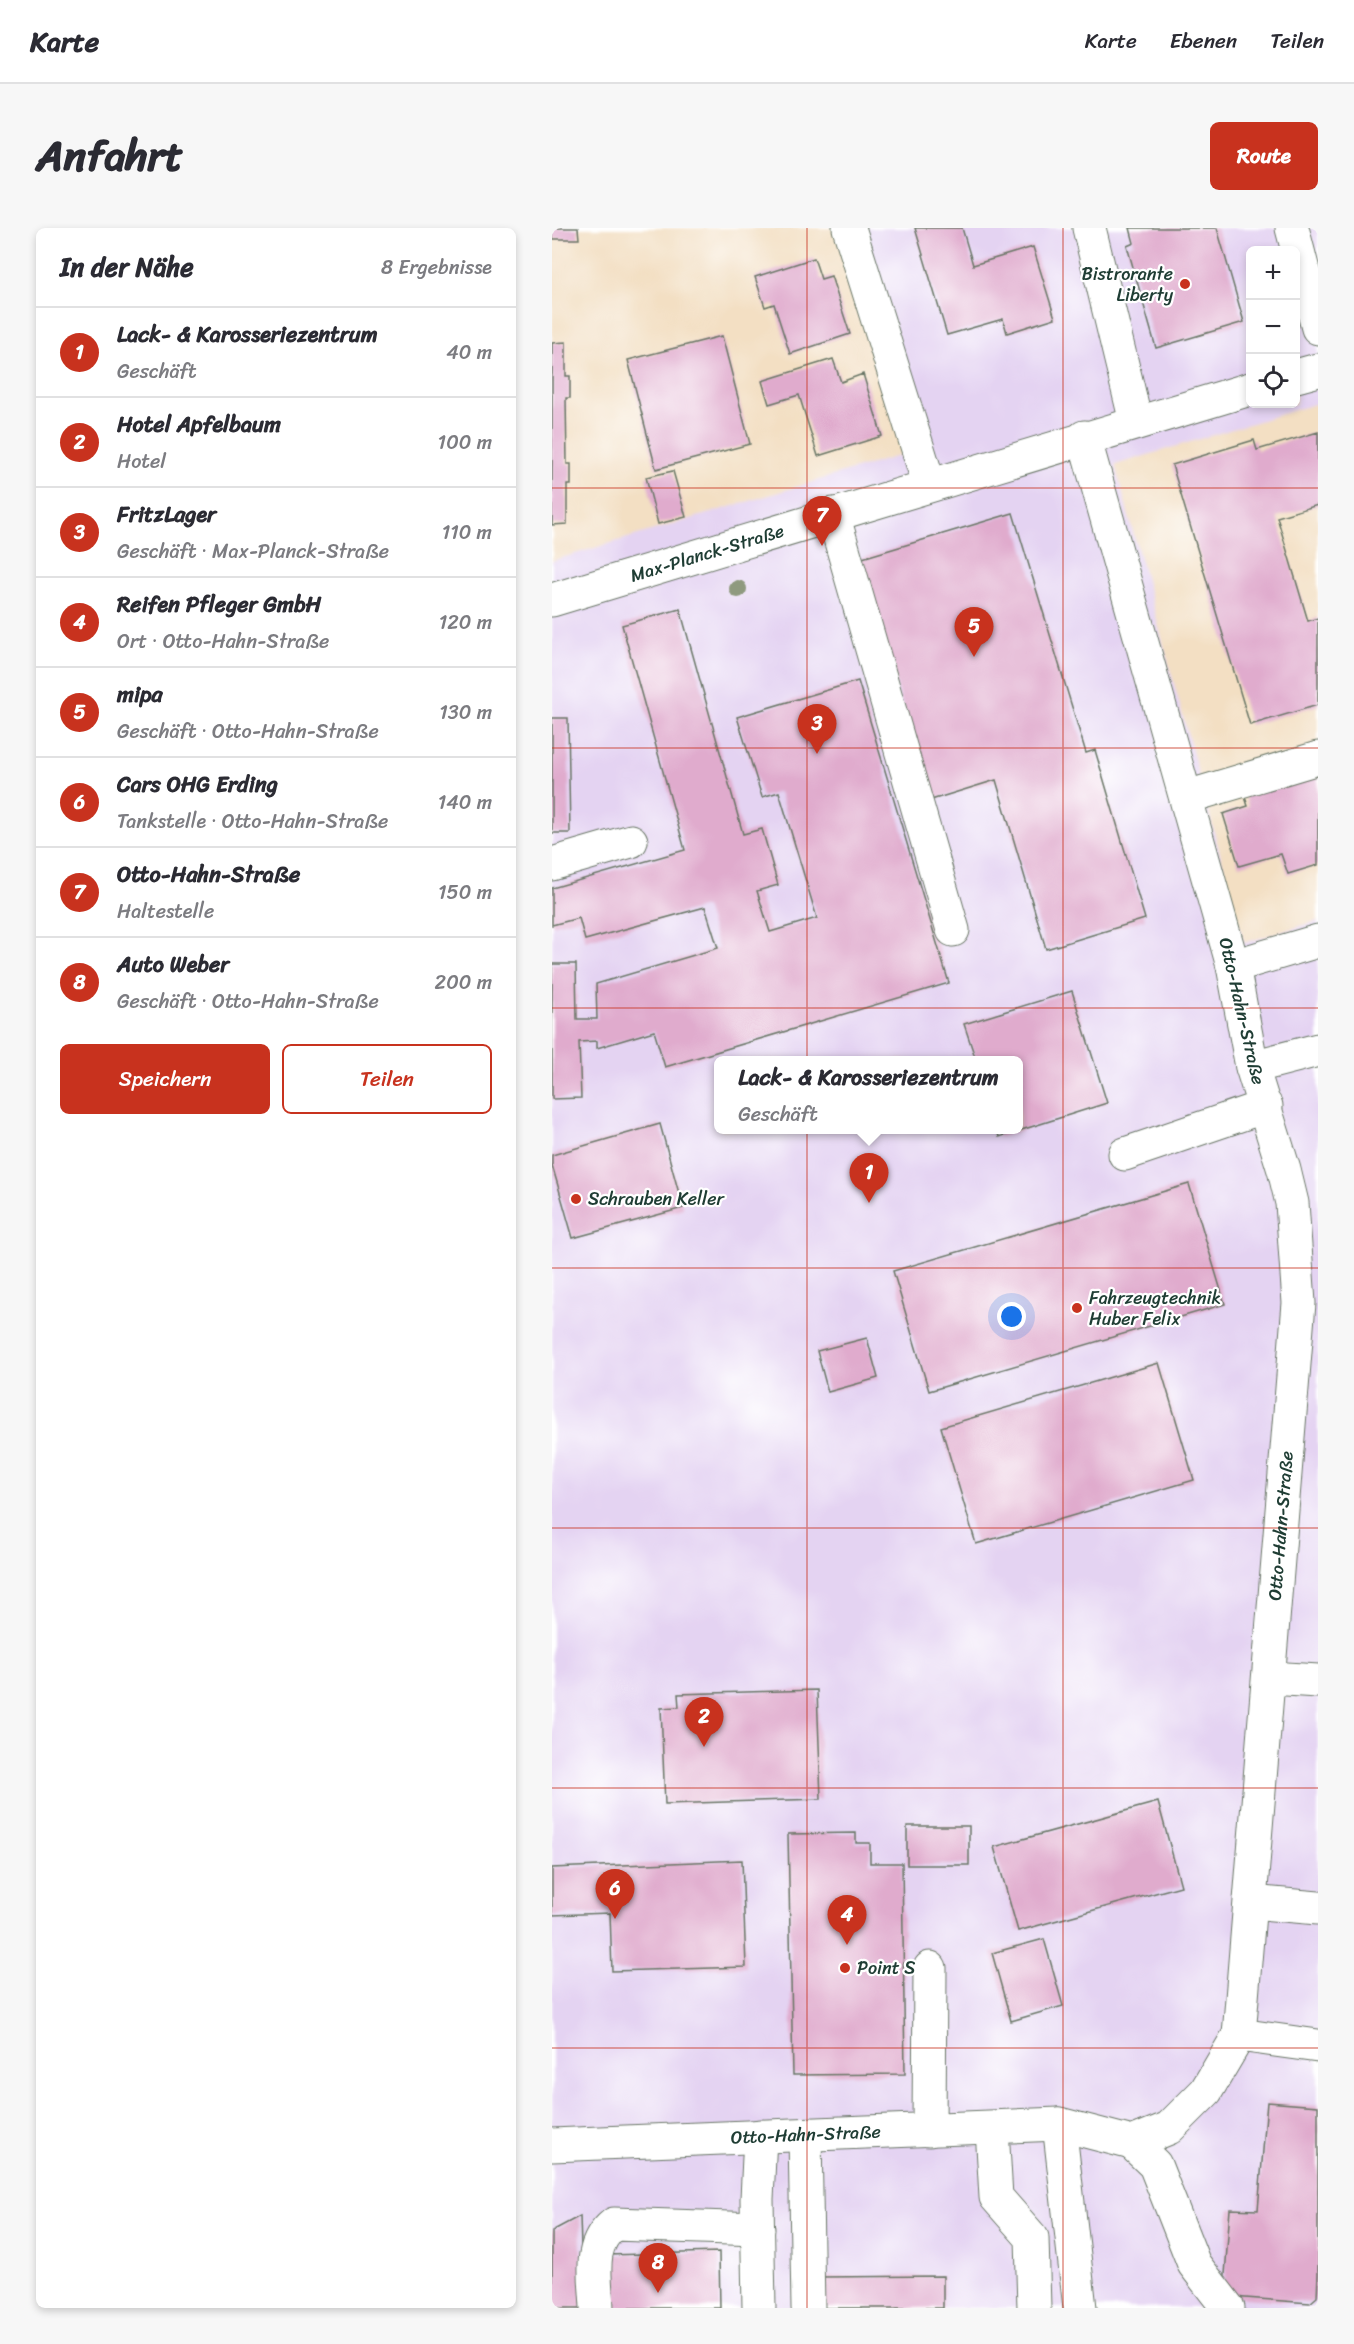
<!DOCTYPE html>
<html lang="de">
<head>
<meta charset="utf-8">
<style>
  :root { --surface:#fff; --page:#f7f7f7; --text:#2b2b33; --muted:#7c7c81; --line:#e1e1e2; --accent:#c8321e }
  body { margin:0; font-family:Sriracha,sans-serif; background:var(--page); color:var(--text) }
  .controls { position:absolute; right:18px; top:18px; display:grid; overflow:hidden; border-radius:9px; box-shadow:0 3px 9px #0003 }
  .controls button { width:54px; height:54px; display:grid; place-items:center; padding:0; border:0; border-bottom:2px solid var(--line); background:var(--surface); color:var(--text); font:30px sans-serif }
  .you { position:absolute; left:460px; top:1089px; width:21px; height:21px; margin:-15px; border:4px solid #fff; border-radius:50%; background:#1a73e8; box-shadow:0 0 0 9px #1a73e833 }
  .badge { display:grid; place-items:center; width:39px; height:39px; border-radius:50%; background:var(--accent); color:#fff; font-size:20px; font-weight:700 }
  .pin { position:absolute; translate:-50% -50px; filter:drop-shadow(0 2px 3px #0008) }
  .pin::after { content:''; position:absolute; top:32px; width:21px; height:18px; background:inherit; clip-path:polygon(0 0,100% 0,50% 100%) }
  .popup { position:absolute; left:162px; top:828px; width:309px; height:78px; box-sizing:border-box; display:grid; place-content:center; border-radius:9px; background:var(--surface); filter:drop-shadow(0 2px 4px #0005); font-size:20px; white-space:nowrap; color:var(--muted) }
  .popup b { font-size:22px; color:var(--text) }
  .popup::after { content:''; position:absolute; left:50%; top:100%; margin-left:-12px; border:12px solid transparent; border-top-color:var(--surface) }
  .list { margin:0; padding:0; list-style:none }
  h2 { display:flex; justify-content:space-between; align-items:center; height:78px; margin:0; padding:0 24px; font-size:26px }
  h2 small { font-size:20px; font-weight:400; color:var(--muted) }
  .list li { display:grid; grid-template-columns:39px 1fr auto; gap:18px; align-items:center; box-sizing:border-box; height:90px; padding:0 24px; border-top:2px solid var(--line) }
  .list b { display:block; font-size:22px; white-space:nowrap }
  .list p { margin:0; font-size:20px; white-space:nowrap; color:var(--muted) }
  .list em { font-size:20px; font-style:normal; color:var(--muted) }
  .actions { display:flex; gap:12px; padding:18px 24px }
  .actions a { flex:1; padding:14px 0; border:2px solid var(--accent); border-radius:9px; text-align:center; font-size:21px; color:var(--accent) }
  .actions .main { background:var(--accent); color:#fff }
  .icon { flex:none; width:33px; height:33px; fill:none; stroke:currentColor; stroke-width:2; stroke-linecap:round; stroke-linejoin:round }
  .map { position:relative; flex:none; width:766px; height:2080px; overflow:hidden; border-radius:9px }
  header { display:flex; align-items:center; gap:36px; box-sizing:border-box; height:84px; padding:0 30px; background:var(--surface); border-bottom:2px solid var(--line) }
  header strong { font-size:28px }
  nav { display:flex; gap:33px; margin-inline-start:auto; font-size:21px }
  .intro { display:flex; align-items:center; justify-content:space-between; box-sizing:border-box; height:144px; padding:0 36px }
  h1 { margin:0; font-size:42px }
  .button { padding:15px 27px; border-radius:9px; background:var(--accent); color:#fff; font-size:21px; font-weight:700 }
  main { display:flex; gap:36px; padding:0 36px }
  aside { flex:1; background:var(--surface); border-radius:9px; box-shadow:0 3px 9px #0003 }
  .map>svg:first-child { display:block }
  .built { fill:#e4d3f2; fill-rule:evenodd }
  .building { fill:#e0abcd }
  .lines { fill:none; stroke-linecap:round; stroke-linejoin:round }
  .minor-casing { stroke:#697666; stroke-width:35 }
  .minor { stroke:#fff; stroke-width:33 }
  .tree { fill:#8f9a7f }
  .grid { fill:none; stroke:#c8321e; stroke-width:1.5; stroke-opacity:0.55 }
  .poi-dot { fill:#c8321e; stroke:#fff; stroke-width:2 }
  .labels { text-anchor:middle; stroke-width:4.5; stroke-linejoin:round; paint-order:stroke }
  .poi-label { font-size:18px; fill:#1f3d34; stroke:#fff; text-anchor:start }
  .street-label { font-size:18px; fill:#1f3d34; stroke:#fff }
</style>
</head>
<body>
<header>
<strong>Karte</strong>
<nav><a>Karte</a><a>Ebenen</a><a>Teilen</a></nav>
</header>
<div class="intro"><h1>Anfahrt</h1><a class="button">Route</a></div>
<main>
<aside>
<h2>In der Nähe<small>8 Ergebnisse</small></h2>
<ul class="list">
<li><span class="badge">1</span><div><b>Lack- &amp; Karosseriezentrum</b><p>Geschäft</p></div><em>40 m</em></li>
<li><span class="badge">2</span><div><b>Hotel Apfelbaum</b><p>Hotel</p></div><em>100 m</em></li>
<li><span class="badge">3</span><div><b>FritzLager</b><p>Geschäft · Max-Planck-Straße</p></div><em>110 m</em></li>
<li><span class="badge">4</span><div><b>Reifen Pfleger GmbH</b><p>Ort · Otto-Hahn-Straße</p></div><em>120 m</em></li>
<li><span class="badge">5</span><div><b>mipa</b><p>Geschäft · Otto-Hahn-Straße</p></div><em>130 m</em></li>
<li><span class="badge">6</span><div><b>Cars OHG Erding</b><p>Tankstelle · Otto-Hahn-Straße</p></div><em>140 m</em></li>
<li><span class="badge">7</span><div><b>Otto-Hahn-Straße</b><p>Haltestelle</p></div><em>150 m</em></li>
<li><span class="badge">8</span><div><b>Auto Weber</b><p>Geschäft · Otto-Hahn-Straße</p></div><em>200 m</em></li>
</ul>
<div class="actions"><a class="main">Speichern</a><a>Teilen</a></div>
</aside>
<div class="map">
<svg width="766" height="2080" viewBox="0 0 766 2080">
  <rect width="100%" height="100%" fill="#fff"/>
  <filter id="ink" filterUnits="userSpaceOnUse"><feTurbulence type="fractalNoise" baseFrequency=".0167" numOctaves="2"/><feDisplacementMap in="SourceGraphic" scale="12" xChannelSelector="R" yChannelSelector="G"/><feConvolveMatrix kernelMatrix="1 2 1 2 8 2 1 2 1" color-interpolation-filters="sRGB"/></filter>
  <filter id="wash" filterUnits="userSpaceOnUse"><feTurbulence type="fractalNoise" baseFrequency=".008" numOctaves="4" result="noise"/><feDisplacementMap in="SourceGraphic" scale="24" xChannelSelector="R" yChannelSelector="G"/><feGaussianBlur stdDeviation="1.35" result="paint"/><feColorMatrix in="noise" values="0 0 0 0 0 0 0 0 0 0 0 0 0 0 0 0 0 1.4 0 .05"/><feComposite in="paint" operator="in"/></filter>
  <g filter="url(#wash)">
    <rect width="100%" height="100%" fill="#f3dfc3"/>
    <!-- built -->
    <path class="built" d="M 309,0 L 766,0 L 766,175 L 563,237 L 692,715 L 766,693 L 766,2080 L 0,2080 L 0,333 L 376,219 ZM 698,22 L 744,22 L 744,176 L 698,176 ZM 167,832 L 467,832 L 467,902 L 167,902 Z"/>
    <g id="blocks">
      <!-- building -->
      <path class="building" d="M 0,0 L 26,0 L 27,11 L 0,11 Z
        M 363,0 L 410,0 L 421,37 L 481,19 L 503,90 L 455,105 L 451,91 L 395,107 Z
        M 578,0 L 665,0 L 692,94 L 604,120 L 575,18 L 582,15 Z
        M 262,30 L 269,51 L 279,48 L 298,106 L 238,126 L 222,76 L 213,79 L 203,49 Z
        M 170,108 L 198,216 L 104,241 L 76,132 Z
        M 14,114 L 14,148 L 18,148 L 18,170 L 14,170 L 15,236 L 19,236 L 19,257 L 15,257 L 15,296 L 0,297 L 0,115 Z
        M 281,131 L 289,154 L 311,146 L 330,208 L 266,228 L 247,167 L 217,176 L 210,153 Z
        M 766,204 L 766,277 L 725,289 L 756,393 L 766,390 L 766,477 L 698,497 L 620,237 L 702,212 L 705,222 Z
        M 121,243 L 134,289 L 106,296 L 94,249 Z
        M 461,285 L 534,525 L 543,522 L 593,691 L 494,721 L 444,552 L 379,572 L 307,331 Z
        M 128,381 L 191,606 L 210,601 L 226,657 L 205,663 L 218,704 L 265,690 L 227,564 L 210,569 L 185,489 L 306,453 L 397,755 L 113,839 L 102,803 L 45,820 L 45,813 L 27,814 L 29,870 L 0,871 L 0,736 L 24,736 L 25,791 L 45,791 L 44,756 L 166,720 L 153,679 L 33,712 L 27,690 L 0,697 L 0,660 L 133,622 L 70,397 Z
        M 0,490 L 16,490 L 18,605 L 0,605 Z
        M 766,544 L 766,637 L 736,646 L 729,626 L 687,638 L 671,586 L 696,578 L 692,566 Z
        M 520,763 L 555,875 L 447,909 L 445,902 L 467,902 L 467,832 L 424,832 L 412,796 Z
        M 108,896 L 131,980 L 21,1010 L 0,937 L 0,927 Z
        M 637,956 L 673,1076 L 377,1163 L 341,1043 Z
        M 315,1110 L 326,1150 L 276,1164 L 265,1123 Z
        M 607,1135 L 642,1252 L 424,1316 L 389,1199 Z
        M 265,1462 L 269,1571 L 113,1576 L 109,1480 L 127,1479 L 126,1466 Z
        M 606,1574 L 629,1658 L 466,1703 L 442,1619 Z
        M 355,1598 L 417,1598 L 417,1637 L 355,1637 Z
        M 304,1605 L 304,1615 L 318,1615 L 318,1635 L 350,1635 L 353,1846 L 241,1847 L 236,1606 Z
        M 190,1632 L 194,1739 L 60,1743 L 58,1685 L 0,1687 L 0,1640 Z
        M 492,1711 L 511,1778 L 459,1793 L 440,1725 Z
        M 715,1874 L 766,1878 L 766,2046 L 765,2069 L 758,2075 L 680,2069 L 672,2060 L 678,1981 L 706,1982 Z
        M 28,1988 L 31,2080 L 0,2080 L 0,2003 Z
        M 167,2024 L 168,2080 L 57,2080 L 55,2027 Z
        M 391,2048 L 391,2080 L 267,2080 L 267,2049 Z"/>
    </g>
  </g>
  <g filter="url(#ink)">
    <use href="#blocks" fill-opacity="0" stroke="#697666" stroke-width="1.5"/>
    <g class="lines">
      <defs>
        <g id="minor">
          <path d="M 297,0 L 377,256"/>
          <path d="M 537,0 L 584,194"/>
          <path d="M 740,0 L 766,100"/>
          <path d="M 744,148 L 766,142"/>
          <path d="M 281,286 L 401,702"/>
          <path id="s1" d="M 0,372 L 698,161"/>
          <path d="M 635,569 L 766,530"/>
          <path d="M 0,636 L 79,613"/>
          <path d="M 681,738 L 766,713"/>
          <path d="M 700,839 L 766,822"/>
          <path d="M 573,926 L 714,878"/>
          <path d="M 718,1450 L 766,1453"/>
          <path d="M 699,1674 L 766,1680"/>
          <path d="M 687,1807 L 766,1818"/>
          <path d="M 507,1896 L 528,2080"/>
          <path d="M 440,1901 L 444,1969 L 480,2010 L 482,2080"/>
          <path d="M 377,1902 L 378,1740"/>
          <path d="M 253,1907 L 256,2080"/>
          <path d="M 580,1915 L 603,1937 L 642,2036 L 676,2080"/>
          <path id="s2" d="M 0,1917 L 507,1896 L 580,1915 L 617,1900 L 654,1863 L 687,1807 L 747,1075 L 740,975 L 732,942 L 700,839 L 681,738 L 532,209"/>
          <path d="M 45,2080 C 44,2048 35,2018 62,1996 L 206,2001"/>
          <path d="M 207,2080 L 205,1971 L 208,1908"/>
        </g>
      </defs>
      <!-- minor casing -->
      <use href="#minor" class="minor-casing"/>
      <!-- minor -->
      <use href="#minor" class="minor"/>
    </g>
    <!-- trees -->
    <circle class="tree" cx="186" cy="361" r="9"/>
  </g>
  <!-- grid -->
  <path class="grid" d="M 255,0 L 255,2080M 511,0 L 511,2080M 0,260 L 766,260M 0,520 L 766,520M 0,780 L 766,780M 0,1040 L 766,1040M 0,1300 L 766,1300M 0,1560 L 766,1560M 0,1820 L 766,1820"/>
  <!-- markers -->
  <g class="poi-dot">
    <circle cx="633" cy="56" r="6"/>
    <circle cx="24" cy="971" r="6"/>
    <circle cx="525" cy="1080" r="6"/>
    <circle cx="293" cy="1740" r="6"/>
  </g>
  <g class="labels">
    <!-- poi labels -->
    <g class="poi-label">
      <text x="621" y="52" text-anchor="end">Bistrorante<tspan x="621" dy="21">Liberty</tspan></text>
      <text x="36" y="977">Schrauben Keller</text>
      <text x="537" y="1076">Fahrzeugtechnik<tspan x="537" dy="21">Huber Felix</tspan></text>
      <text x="305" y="1746">Point S</text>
    </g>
    <!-- street labels -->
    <g class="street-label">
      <text dy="6" stroke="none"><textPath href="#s1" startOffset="162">Max-Planck-Straße</textPath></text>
      <text transform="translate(690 783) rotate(77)" y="6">Otto-Hahn-Straße</text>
      <text dy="6" stroke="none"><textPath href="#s2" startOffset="1251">Otto-Hahn-Straße</textPath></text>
      <text dy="6" stroke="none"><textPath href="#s2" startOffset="254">Otto-Hahn-Straße</textPath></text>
    </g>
  </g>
</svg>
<div class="controls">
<button>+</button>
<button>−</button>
<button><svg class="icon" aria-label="locate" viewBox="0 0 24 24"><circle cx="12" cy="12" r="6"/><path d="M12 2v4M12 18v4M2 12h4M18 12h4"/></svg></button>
</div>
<div class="you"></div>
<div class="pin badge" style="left:317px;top:975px">1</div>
<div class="popup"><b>Lack- &amp; Karosseriezentrum</b>Geschäft</div>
<div class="pin badge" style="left:152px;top:1519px">2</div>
<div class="pin badge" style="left:265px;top:526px">3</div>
<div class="pin badge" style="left:295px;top:1717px">4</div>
<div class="pin badge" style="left:422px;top:429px">5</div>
<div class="pin badge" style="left:63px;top:1691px">6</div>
<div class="pin badge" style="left:270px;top:318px">7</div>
<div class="pin badge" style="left:106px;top:2065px">8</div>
</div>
</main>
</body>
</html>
